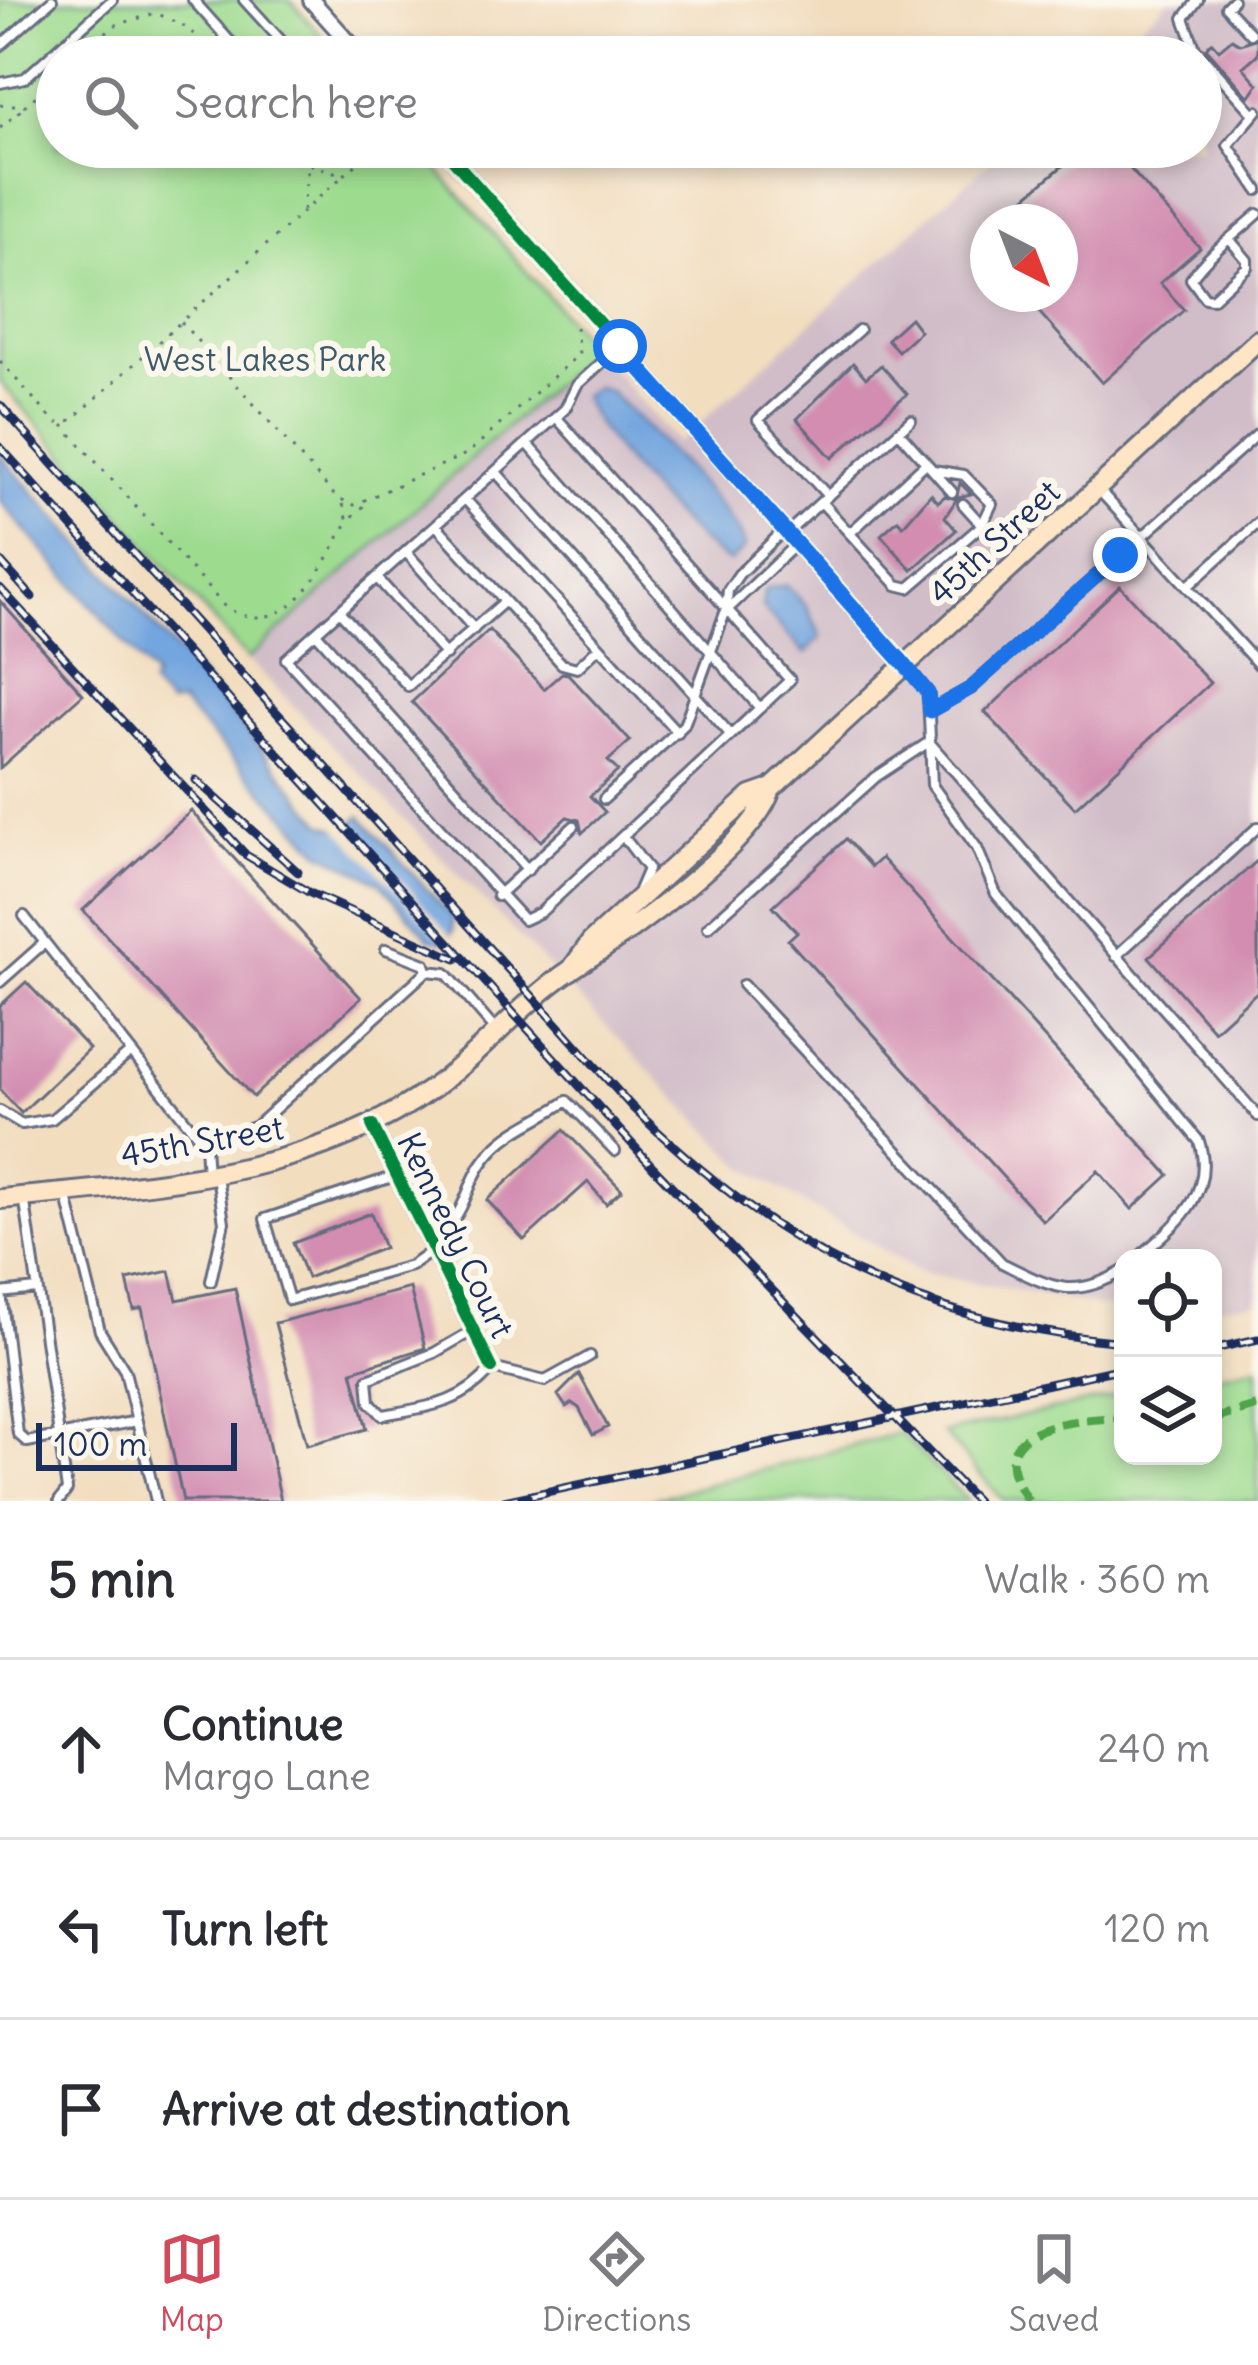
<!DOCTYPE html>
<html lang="en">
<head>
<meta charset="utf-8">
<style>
  :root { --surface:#fff; --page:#f2f2f3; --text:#2b2b33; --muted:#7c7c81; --line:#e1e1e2; --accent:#d1495b }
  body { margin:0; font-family:Delius,sans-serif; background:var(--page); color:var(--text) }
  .controls { position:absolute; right:36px; bottom:36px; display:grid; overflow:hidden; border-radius:24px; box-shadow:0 6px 18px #0003 }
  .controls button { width:108px; height:108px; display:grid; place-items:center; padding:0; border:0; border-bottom:3px solid var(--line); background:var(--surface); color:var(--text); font:60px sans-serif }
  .compass { position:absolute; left:970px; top:204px; width:108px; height:108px; border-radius:50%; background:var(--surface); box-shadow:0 6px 18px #0003; rotate:138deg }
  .scale { position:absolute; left:36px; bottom:30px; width:201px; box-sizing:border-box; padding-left:12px; border:6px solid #1b2f5e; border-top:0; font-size:33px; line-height:42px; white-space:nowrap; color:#1b2f5e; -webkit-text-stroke:9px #fbf7ec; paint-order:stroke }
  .stop { position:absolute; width:36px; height:36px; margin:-27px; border:9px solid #1a73e8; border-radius:50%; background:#fff }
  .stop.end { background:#1a73e8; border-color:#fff; box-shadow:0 3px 12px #0008 }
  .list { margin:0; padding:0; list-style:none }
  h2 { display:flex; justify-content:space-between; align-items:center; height:156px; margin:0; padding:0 48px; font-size:51px }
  h2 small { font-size:39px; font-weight:400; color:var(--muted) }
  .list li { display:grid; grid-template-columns:78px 1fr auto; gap:36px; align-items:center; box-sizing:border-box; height:180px; padding:0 48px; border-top:3px solid var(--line) }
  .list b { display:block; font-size:45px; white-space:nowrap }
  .list p { margin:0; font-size:39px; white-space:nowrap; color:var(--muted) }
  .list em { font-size:39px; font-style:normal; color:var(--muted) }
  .icon { flex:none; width:66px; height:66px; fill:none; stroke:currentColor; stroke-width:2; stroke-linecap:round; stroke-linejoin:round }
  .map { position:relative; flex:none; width:1258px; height:1501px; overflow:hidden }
  .search { position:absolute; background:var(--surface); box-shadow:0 6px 18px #0003; left:36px; right:36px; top:36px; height:132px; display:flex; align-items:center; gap:30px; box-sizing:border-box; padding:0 42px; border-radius:66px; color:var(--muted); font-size:45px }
  .sheet { height:696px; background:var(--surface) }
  nav { display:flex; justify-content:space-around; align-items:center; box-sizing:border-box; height:168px; border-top:3px solid var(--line); background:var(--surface); font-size:33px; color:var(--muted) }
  nav a { display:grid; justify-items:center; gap:6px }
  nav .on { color:var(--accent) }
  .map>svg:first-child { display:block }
  .industrial { fill:#d1bdc8; fill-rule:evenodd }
  .green { fill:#9ddb8f; stroke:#5c8576; stroke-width:3 }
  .water { fill:#73a5de; stroke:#476a9e; stroke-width:3 }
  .pier { fill:#f2ddbf }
  .building { fill:#d28db1 }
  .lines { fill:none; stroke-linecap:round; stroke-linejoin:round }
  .lane-casing { stroke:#666c80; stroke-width:14 }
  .street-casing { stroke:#666c80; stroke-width:20 }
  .secondary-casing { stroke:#666c80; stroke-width:24 }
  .path { stroke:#666c80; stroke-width:3; stroke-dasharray:3 9; stroke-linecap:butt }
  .lane { stroke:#fff; stroke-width:8 }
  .street { stroke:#fff; stroke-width:14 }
  .secondary { stroke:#fde5c5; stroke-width:18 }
  .rail-casing { stroke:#1b2f5e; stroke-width:9 }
  .rail { stroke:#fbf7ec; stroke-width:4.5; stroke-dasharray:14; stroke-linecap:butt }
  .quiet { stroke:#4fa44a; stroke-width:9; stroke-dasharray:18 9; stroke-linecap:butt }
  .cycleway-casing { stroke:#fbf7ec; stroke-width:20 }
  .cycleway { stroke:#00873e; stroke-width:12 }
  .route { stroke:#1a73e8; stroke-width:15 }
  .labels { text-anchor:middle; stroke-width:12; stroke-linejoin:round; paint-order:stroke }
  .park-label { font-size:33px; fill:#3c5a6a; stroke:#fbf7ec }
  .street-label { font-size:33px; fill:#1b2f5e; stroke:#fbf7ec }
</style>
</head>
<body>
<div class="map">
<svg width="1258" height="1501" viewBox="0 0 1258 1501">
  <rect width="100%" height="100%" fill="#fbf7ec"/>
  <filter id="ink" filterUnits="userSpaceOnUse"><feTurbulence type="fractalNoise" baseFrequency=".00833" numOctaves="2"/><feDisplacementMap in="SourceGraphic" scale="24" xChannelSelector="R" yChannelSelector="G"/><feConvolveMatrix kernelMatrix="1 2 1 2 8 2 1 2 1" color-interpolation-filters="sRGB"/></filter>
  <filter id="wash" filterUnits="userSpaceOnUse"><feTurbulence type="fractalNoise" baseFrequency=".004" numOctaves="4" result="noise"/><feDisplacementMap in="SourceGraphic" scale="48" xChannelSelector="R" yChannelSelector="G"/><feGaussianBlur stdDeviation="2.7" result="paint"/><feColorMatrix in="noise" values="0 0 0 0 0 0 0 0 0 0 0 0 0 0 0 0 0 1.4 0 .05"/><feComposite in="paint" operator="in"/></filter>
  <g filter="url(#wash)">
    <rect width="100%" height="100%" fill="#f2ddbf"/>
    <!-- industrial -->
    <path class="industrial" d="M 1169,0 L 1258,0 L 1258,1302 L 1213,1307 L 1213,1258 L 1123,1258 L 1123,1311 L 919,1272 L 744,1167 L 248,659 L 594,349 L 678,443 L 1006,147 L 1201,147 L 1201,57 L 1106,57 ZM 988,222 L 1060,222 L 1060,294 L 988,294 Z"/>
    <!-- green -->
    <path class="green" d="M 0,0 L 290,0 L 340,57 L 57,57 L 57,147 L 418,147 L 594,349 L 248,659 L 0,382 Z
      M 1258,1366 L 1258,1501 L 1004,1501 L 943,1433 L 1123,1395 L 1123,1456 L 1213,1456 L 1213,1376 Z
      M 900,1433 L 968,1501 L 647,1501 Z"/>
    <!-- water -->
    <path class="water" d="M 596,387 L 610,391 C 644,427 730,506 745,547 L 730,562 C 697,546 591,431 583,396 Z
      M 0,455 L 212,690 L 322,823 L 345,831 L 360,816 L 452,917 L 453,931 L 443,942 L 430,939 L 379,882 L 319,851 L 181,703 L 169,705 L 151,686 L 154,677 L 0,501 Z
      M 787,585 L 807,607 L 821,637 L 805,653 L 762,607 L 765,589 Z"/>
    <!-- pier -->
    <path class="pier" d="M 329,819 L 343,825 L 348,820 L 454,939 L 448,946 Z"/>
    <g id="blocks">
      <!-- building -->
      <path class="building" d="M 1258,38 L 1258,54 L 1243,67 L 1258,84 L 1249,97 L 1206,48 L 1212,42 L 1219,50 L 1232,39 L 1240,44 Z
        M 1085,147 L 1111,147 L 1200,248 L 1160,283 L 1184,310 L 1102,383 L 1023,294 L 1060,294 L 1060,222 L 996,222 Z
        M 910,318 L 920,331 L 898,351 L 887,339 Z
        M 853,363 L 866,378 L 881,365 L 907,394 L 832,458 L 797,419 Z
        M 960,483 L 971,494 L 958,497 L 945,517 L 956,530 L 912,570 L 881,535 L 898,520 L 903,526 L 931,494 L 938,502 L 945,496 L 956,499 Z
        M 1120,586 L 1210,683 L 1075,808 L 985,712 Z
        M 0,601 L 83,694 L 0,768 Z
        M 489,630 L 544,689 L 562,673 L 568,674 L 630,741 L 608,761 L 618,771 L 590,796 L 605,812 L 582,833 L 579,820 L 567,817 L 541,841 L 412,702 Z
        M 191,811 L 361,998 L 253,1097 L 83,910 Z
        M 846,839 L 871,867 L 881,858 L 1169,1175 L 1132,1209 L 1098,1171 L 1043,1221 L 788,940 L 797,932 L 773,906 Z
        M 1258,860 L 1258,991 L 1214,1031 L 1149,957 Z
        M 26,982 L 89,1049 L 21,1113 L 0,1090 L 0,1006 Z
        M 564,1130 L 622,1190 L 606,1204 L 588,1182 L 524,1240 L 487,1200 Z
        M 371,1213 L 384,1248 L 307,1278 L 293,1243 Z
        M 170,1271 L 177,1300 L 235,1288 L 281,1501 L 183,1501 L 142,1308 L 134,1310 L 127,1280 Z
        M 410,1288 L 425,1348 L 352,1371 L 367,1429 L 307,1445 L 275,1323 Z
        M 579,1374 L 608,1427 L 593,1435 L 579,1408 L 572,1403 L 566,1407 L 558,1395 Z"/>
    </g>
  </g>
  <g filter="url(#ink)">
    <use href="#blocks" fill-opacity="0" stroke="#666c80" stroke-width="3"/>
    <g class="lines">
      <defs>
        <path id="lane" d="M 193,0 L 244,57
          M 244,0 L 296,57
          M 1198,0 L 1184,18 L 1195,48 L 1254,114
          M 1233,0 L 1226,7 L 1251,34
          M 0,46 L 52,0
          M 0,83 L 25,78 L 112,0
          M 1257,111 L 1228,145 L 1258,190
          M 316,147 L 329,155 L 343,147
          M 1230,240 L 1247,260 L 1247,267 L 1212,299 L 1205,298 L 1191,279 C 1208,254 1236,234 1258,214
          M 556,417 L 790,680 L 541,912 L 524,920 L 286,659 L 565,409 L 577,385 L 619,347
          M 899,432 L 952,492
          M 527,443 L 760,708
          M 933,470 L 964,475 L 992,504 L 982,525
          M 496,472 L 731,735
          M 1098,489 L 1258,664
          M 828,496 L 758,420 L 859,330
          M 465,499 L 678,733
          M 821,502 L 897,585 L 909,588 L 982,525 L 963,504
          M 436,525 L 562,664 L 577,668 L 599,647
          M 788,532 L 911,420
          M 850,533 L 926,463
          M 1142,537 L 1258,434
          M 406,552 L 474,629
          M 377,578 L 446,655
          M 1187,587 L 1258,523
          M 728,609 L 795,545
          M 340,612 L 408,686 L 504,602
          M 316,633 L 528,870
          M 906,666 L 928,693 L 932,785 L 977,848 L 996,894 L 1199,1141 C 1216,1195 1175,1225 1138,1258
          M 930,711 L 971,688 L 1120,555
          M 604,799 L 684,725 L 726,610 L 728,590 L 739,574 L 783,531
          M 623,836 L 648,869 L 639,890
          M 497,896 L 574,826
          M 24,916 L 205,1145 L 207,1175
          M 708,927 L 876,777 L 929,742 L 1258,1116
          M 1116,956 L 1258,827
          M 427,971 L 446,973 L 498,1033
          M 0,982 L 44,943
          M 743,985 L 1002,1263 C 1051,1287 1072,1301 1123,1271
          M 0,1111 L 22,1124 L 52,1119 L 130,1053
          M 205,1145 L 256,1126 L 427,971 L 425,964 L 386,949
          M 395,1176 L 265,1219 L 289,1300 L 411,1266 L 432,1251
          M 66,1193 L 100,1331 L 125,1371 L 156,1501
          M 24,1196 L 67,1490 L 59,1501
          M 430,1240 C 473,1215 461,1182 494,1149 C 514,1128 543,1118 567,1101 L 615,1151
          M 211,1281 L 224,1222 L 217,1176
          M 0,1293 L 37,1289
          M 1,1293 L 18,1434 L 27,1442 L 137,1421
          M 472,1331 L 434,1353 L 368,1379 L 370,1402 L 382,1415 C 427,1407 462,1405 492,1368 L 545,1381 L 590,1356"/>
        <path id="street" d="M 311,0 L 362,57
          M 442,147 L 905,665
          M 372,1125 L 492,1368"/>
        <path id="secondary" d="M 571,970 L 591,942 L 751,796 L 771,789 L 1258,340
          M 0,1199 C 150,1184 307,1179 434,1087 C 483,1052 522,1002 572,969 C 624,936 753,846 771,789"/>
      </defs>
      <!-- lane casing -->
      <use href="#lane" class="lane-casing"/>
      <!-- street casing -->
      <use href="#street" class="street-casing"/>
      <!-- secondary casing -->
      <use href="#secondary" class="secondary-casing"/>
      <!-- path -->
      <path class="path" d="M 79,57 L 113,26 L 156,13 L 188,28 L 214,57
        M 0,105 L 26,105 L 57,77
        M 0,128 L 26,106
        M 294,147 L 308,164 L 344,175 L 377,147
        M 303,210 L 308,166
        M 181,322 L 336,497 L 354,505 L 468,453 L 579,354 L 576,327
        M 0,361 L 50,417 L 58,423 L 72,420 L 344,175
        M 63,425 L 225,607 C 289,645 323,566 348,521
        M 343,504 L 348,521 L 364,506"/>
      <!-- lane -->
      <use href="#lane" class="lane"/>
      <!-- street -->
      <use href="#street" class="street"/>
      <!-- secondary -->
      <use href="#secondary" class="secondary"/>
      <defs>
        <path id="rail" d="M 0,405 L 632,1107 C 780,1251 916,1323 1123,1342
          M 0,447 L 653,1167 L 976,1501
          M 0,561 L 32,597
          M 0,588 L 246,855 L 310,893 L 456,959
          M 196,780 L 298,872
          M 1213,1349 L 1258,1339
          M 504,1501 L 1123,1368"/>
      </defs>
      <!-- rail casing -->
      <use href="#rail" class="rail-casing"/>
      <!-- rail -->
      <use href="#rail" class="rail"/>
      <!-- quiet -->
      <path class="quiet" d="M 1213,1419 L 1258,1406
        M 1028,1501 C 975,1425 1068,1421 1123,1417"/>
      <defs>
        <path id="cycleway" d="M 442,147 L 905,665
          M 372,1125 L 492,1368"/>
      </defs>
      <!-- cycleway casing -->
      <use href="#cycleway" class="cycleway-casing"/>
      <!-- cycleway -->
      <use href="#cycleway" class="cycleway"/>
    </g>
  </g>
  <g class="lines" filter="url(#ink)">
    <!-- route -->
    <path class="route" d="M 620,346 L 905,665 L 928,693 L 930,711 L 971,688 L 1120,555"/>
  </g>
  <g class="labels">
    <!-- park labels -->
    <g class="park-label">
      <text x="265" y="371">West Lakes Park</text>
    </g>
    <!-- street labels -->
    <g class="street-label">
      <text transform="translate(994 542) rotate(-43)" y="12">45th Street</text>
      <text transform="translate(202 1141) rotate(-10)" y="12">45th Street</text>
      <text transform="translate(456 1235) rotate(64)" y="12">Kennedy Court</text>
    </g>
  </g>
</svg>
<div class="controls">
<button><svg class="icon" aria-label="locate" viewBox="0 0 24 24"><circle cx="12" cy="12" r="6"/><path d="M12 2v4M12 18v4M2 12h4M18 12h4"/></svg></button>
<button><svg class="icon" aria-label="layers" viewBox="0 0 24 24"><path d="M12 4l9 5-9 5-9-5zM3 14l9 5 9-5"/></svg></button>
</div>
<svg class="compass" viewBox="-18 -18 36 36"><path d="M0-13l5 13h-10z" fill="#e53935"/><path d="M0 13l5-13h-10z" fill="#7c7c81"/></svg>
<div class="scale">100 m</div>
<div class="stop" style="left:620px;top:346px"></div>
<div class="stop end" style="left:1120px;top:555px"></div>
<div class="search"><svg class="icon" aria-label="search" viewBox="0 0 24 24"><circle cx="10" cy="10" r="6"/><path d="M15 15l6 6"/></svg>Search here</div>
</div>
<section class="sheet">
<h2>5 min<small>Walk · 360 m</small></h2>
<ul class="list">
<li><svg class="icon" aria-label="ahead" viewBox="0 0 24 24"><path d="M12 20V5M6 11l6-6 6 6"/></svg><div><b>Continue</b><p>Margo Lane</p></div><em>240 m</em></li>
<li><svg class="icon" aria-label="left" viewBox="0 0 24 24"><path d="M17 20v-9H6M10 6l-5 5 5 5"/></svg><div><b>Turn left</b></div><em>120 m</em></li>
<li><svg class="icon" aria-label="arrive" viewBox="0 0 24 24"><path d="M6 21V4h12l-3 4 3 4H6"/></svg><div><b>Arrive at destination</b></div></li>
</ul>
</section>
<nav>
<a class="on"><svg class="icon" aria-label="map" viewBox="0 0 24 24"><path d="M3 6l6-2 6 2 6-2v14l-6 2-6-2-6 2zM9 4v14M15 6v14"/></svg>Map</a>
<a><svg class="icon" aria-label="directions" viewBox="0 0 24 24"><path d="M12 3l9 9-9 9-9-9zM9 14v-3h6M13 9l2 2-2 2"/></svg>Directions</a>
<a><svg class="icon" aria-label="saved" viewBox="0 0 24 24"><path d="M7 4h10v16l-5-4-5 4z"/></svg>Saved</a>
</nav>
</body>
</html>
